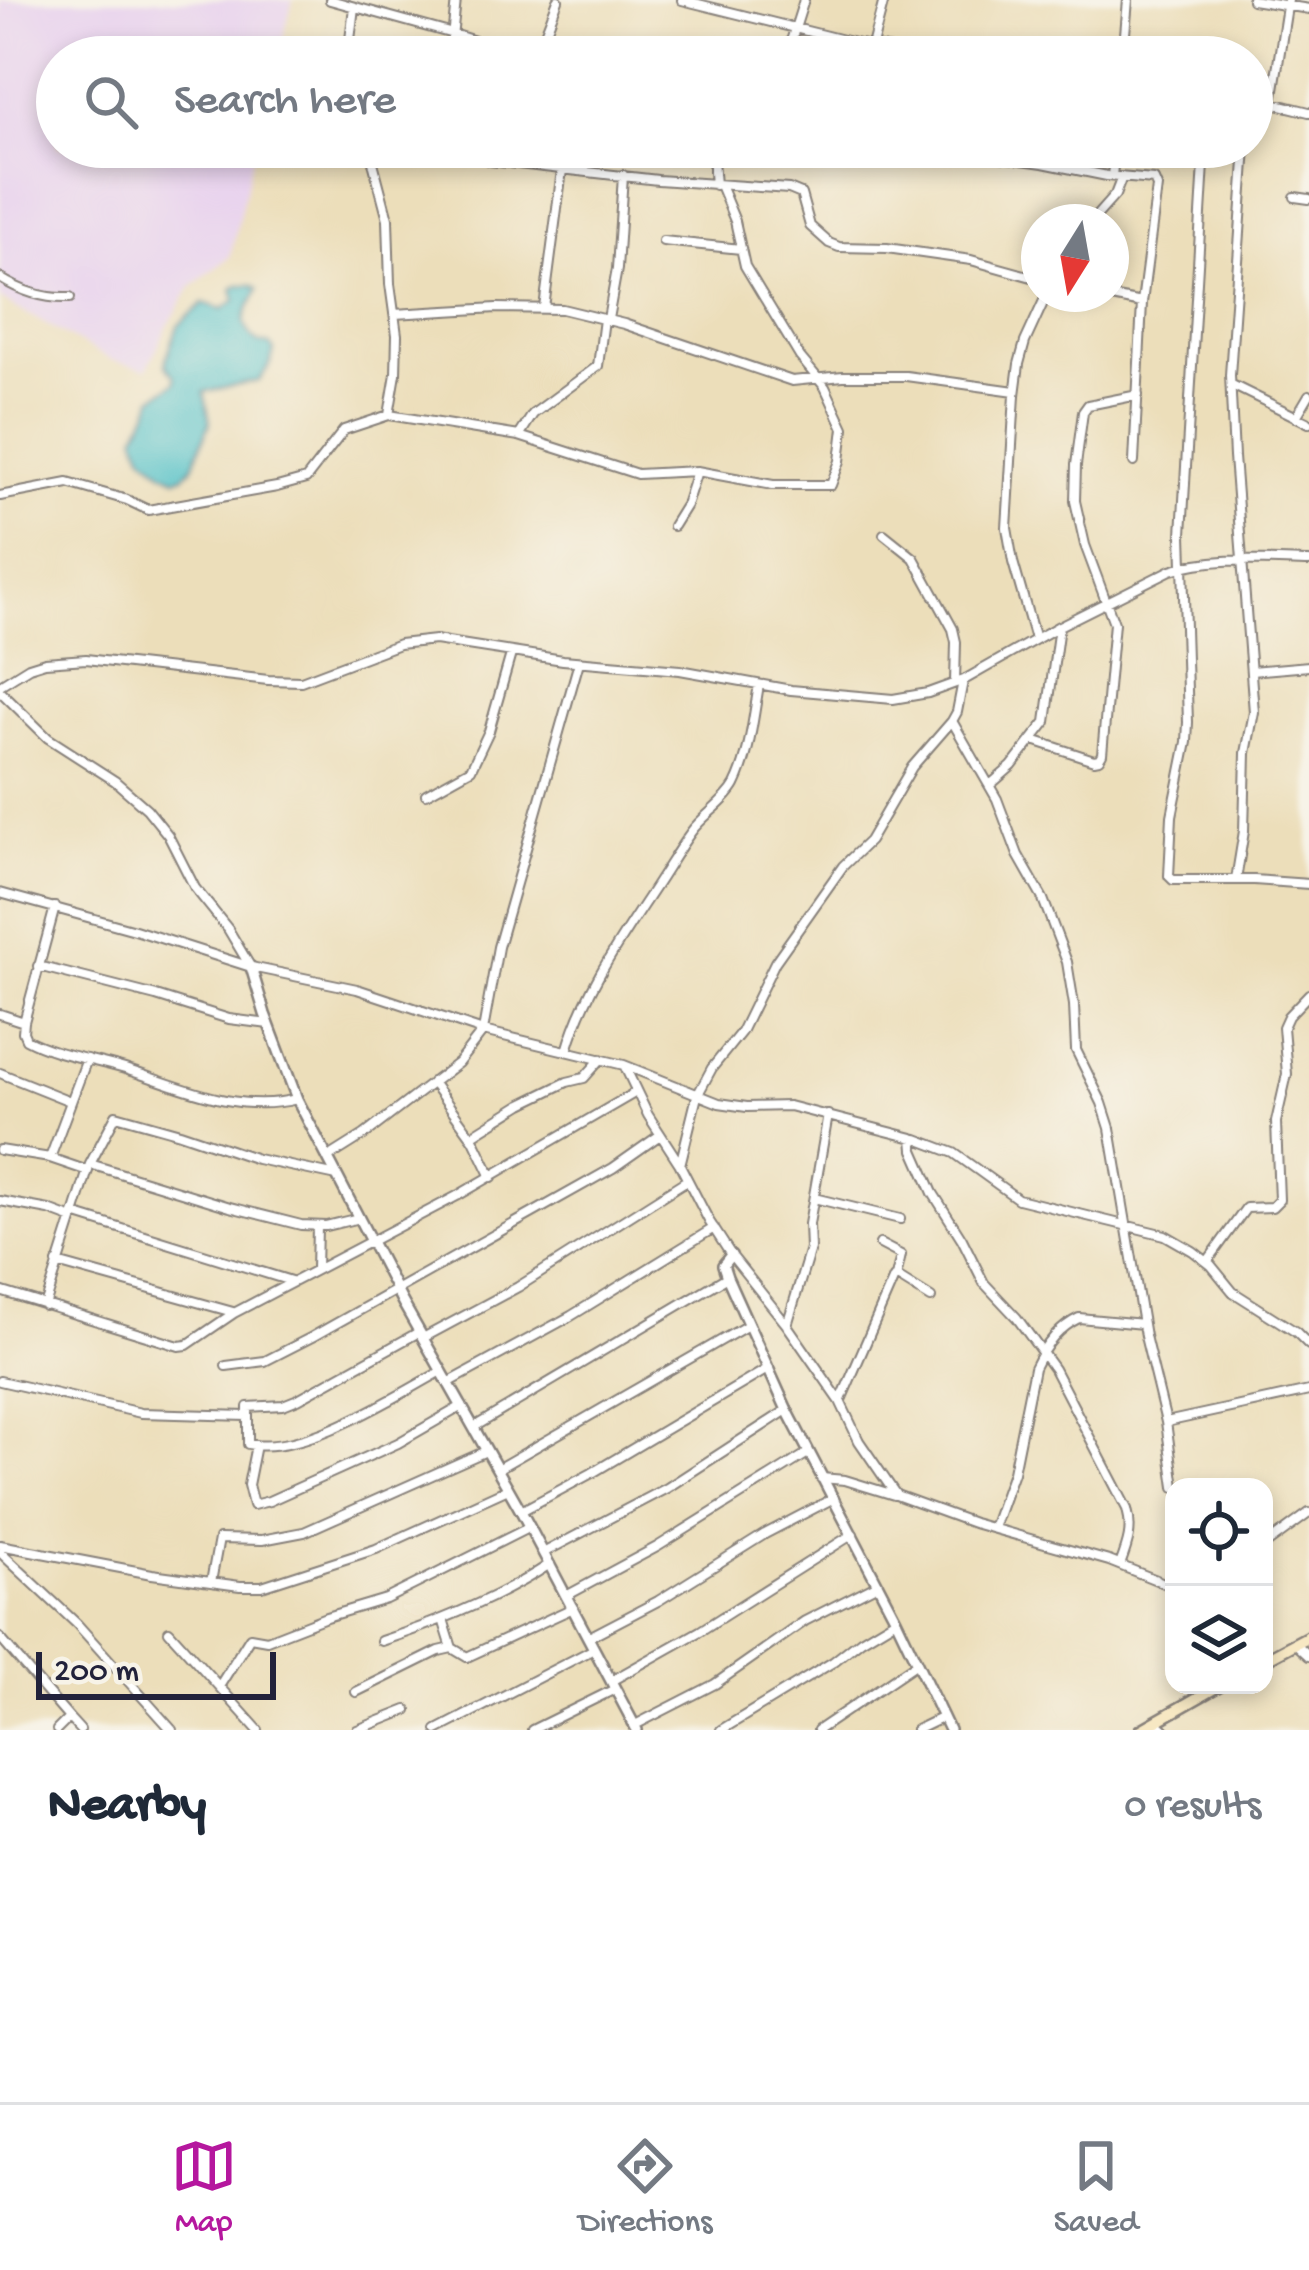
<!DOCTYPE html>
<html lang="en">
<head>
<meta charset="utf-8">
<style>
  :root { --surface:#fff; --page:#f6f6f7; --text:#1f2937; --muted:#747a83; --line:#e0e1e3; --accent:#b5179e }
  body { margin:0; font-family:"Gochi Hand",sans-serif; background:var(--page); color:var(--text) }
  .controls { position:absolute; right:36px; bottom:36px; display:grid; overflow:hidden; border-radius:24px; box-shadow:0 6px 18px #0003 }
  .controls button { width:108px; height:108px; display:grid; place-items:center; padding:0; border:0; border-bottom:3px solid var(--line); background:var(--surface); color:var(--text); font:60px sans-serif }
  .compass { position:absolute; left:1021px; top:204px; width:108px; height:108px; border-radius:50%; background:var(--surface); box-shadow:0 6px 18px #0003; rotate:191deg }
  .scale { position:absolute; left:36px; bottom:30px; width:240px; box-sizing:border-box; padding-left:12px; border:6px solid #22223b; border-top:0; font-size:33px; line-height:42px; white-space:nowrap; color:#22223b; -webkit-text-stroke:9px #f7f3e8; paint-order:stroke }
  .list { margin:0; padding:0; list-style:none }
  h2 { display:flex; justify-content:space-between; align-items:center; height:156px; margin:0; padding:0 48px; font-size:51px }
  h2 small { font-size:39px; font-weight:400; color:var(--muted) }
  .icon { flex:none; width:66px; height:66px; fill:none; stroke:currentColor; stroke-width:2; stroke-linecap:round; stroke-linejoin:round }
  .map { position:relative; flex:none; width:1309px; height:1730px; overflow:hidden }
  .search { position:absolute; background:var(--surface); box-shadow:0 6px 18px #0003; left:36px; right:36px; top:36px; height:132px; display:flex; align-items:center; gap:30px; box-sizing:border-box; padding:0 42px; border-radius:66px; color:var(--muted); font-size:45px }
  .sheet { height:372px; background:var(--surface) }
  nav { display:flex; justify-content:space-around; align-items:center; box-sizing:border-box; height:168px; border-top:3px solid var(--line); background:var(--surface); font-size:33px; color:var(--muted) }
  nav a { display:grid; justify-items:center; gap:6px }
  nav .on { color:var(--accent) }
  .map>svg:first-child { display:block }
  .built { fill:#e8d2ee }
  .water { fill:#53c1c7; stroke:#3a7281; stroke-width:3 }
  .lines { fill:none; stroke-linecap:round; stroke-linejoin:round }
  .minor-casing { stroke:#87807a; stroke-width:12 }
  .tertiary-casing { stroke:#87807a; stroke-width:14 }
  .secondary-casing { stroke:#87807a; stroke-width:15 }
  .minor { stroke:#fff; stroke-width:8 }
  .tertiary { stroke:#fff; stroke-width:9 }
  .secondary { stroke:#f7e8c3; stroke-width:10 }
</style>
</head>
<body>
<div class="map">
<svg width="1309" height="1730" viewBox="0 0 1309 1730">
  <rect width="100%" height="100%" fill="#f7f3e8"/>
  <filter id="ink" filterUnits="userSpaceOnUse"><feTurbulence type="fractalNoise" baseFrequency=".00833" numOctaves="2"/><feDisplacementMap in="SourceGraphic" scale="24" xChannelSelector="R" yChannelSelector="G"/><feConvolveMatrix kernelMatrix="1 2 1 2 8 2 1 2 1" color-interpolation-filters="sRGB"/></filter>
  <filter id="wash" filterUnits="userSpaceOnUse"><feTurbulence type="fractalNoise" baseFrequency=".004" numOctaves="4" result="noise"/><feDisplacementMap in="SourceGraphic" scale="48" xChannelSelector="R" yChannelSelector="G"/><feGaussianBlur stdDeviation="2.7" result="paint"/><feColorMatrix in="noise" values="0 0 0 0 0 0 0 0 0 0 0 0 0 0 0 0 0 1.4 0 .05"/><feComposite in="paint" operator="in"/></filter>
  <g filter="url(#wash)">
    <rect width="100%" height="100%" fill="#ecdeba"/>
    <!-- built -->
    <path class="built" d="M 0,0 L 293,0 L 278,57 L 57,57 L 57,147 L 255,147 L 230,257 L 191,287 L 166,329 L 147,369 L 111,360 L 0,299 Z"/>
    <!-- water -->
    <path class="water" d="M 239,285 L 253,285 L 258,289 C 249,313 233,318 257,342 L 270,345 L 274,351 L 270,364 L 259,381 L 204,392 L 210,422 L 193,466 L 184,476 L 176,478 L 163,472 L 143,454 L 136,435 L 149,412 L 153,398 L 175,383 L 175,376 L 166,366 L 166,359 L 178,326 L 204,303 L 223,309 L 236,300 L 233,289 Z"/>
  </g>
  <g filter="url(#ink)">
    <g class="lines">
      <defs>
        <path id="minor" d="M 330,0 L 453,34 L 525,57
          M 682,0 L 859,44 L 928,57
          M 1252,0 L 1309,9
          M 352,57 L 350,40 L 354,7
          M 450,57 L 456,0
          M 536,57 L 558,0
          M 786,57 L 804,0
          M 869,57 L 884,0
          M 1123,57 L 1128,0
          M 1252,98 L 1309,112
          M 1272,102 L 1288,0
          M 369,147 L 388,219 L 390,284 L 397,335 L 396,374 L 389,415
          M 470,147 L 475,154 L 490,161 L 658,180 L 789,189 L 801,194 L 810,226 L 829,243 L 839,247 L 887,248 L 971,260 L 1039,279
          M 712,147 L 715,185
          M 876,147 L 979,154 L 1043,163 L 1107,176 L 1154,180 L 1157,187 L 1142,303 L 1134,462
          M 1205,147 L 1182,534 L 1188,722 L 1187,742 L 1172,816 L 1169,876 L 1173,880 L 1254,880 L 1309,884
          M 1112,176 L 1115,147
          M 1295,197 L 1309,199
          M 1091,222 L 1115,195 L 1122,177
          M 663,241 L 741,249
          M 0,278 C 22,292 44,299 70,298
          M 1096,294 L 1142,303
          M 544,308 L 562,170
          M 394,314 L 497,308 L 562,309 L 624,324 L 792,381 L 843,376 L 906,376 L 1015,391
          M 608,319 L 617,269 L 623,175
          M 1232,385 L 1309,423
          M 1296,417 L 1309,395
          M 519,436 L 533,414 L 598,366 L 604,319
          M 0,496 L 68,483 L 127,500 L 148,510 L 277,487 L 306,479 L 344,430 L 389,415 L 519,436 L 637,474 L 697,471 L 773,485 L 831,485 L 840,461 L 844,428 L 825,387 L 800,357 L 745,266 L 735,221 L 720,185
          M 673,526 L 686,505 L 697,471
          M 884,534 L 914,558 L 953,629 L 956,642 L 955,683
          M 1035,639 L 1013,562 L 1007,528 L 1015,395 L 1019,364 L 1025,342 L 1047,294
          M 1251,671 L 1309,666
          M 963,681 L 957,712 L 952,721 L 912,767 L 869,841 L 843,866 L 775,962 L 741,1032 L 712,1068 L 697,1096 L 680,1165 L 709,1221 L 731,1255 L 787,1325 L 840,1401 L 859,1441 L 896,1495 L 973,1523 L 1109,1561 L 1174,1587
          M 0,685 L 29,667 L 45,662 L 86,659 L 268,680 L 301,681 L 399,644 L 435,640 L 563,660 L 680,670 L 791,690 L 893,699 L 928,693 L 964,680 L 1059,626 L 1171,570 C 1214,556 1264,561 1309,562
          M 0,691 L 48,738 L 115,781 L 147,809 L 168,835 L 195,888 L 228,929 L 250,966
          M 952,721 L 997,799 L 1018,855 L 1043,899 L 1067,962 L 1074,1005 L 1076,1050 L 1102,1103 L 1110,1128 L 1145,1336 L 1166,1422 L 1175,1487
          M 1033,740 L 1094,760 L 1099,759 L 1102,754 L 1114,623 L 1085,545 L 1075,501 L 1076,465 L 1083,412 L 1088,405 L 1138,395
          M 990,785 L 1012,766 L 1046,722 L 1059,626
          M 426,794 L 471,769 L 489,731 L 511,654
          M 1236,880 L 1244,831 L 1246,753 L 1254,712 L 1234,457 L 1230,375 L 1246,147
          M 0,893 L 135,930 L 251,967 L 357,989 L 483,1031 L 624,1065 L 719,1103 L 747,1107 L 789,1106 L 917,1139 L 954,1153 L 1018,1199 L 1165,1235 L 1193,1251 L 1211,1265 L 1233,1292 L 1296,1332 L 1309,1345
          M 55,907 L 24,1022 L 23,1032 L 26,1039 C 56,1055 92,1059 125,1069 C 182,1087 236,1114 297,1099
          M 38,966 L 156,996 L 229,1019 L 269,1024
          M 0,1014 L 24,1022
          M 567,1051 C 584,991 621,939 655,887 C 667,869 678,850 691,832 C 703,815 725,803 735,785 C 750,755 753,718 759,685
          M 625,1067 L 648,1115 L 679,1163
          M 0,1073 L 70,1101
          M 432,1082 L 474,1140 L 492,1177
          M 471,1136 L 522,1104 L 567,1082 L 584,1078 L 601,1059
          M 913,1138 L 914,1150 L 933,1193 L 962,1239 L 984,1283 L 1017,1318 L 1054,1369 L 1127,1509 C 1133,1530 1128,1544 1120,1565
          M 0,1150 L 50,1158 L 88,1171
          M 329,1157 L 364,1135 L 458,1063 L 483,1031 L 498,947 L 579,662
          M 50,1158 L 87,1059
          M 90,1164 L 230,1207 L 301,1225 L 326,1226 L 359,1218
          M 814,1198 L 900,1219
          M 0,1201 L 49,1210 L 73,1219
          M 74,1214 L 291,1281
          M 880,1244 L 901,1255 L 896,1277
          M 1207,1262 L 1246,1208 L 1272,1207 L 1279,1200 L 1276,1122 L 1287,1074 L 1283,1027 L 1288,1016 L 1309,994
          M 57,1263 L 233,1312
          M 316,1269 L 317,1227
          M 0,1291 L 179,1346 L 187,1345 L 234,1313 L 457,1196 L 636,1092
          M 45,1306 L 90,1164 L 116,1115 L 180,1133 L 257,1159 L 337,1176
          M 787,1325 L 810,1249 L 809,1224 L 828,1115
          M 419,1332 L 298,1399 L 283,1405 L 248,1407 L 248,1444 C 304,1456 392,1398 442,1371
          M 423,1338 L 518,1287 L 687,1180
          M 226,1366 L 265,1361 L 312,1337 L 613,1168 L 660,1135
          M 0,1381 L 141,1413 L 247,1416
          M 448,1383 L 571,1316 L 714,1228
          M 841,1400 L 894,1278 L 899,1278 L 931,1298
          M 1166,1422 L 1309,1391
          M 474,1427 L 727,1277
          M 256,1445 L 248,1485 L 253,1505 L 269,1501 L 398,1443 L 462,1406
          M 497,1469 L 748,1325
          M 821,1478 L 845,1480 L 894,1495
          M 521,1511 L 592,1473 L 769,1368
          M 993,1528 L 1013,1472 L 1034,1368 C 1044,1347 1058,1328 1079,1318 L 1143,1324
          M 0,1545 L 152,1574 L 240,1586 L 262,1586 L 376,1549 L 508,1489
          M 1264,1546 L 1309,1513
          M 0,1552 L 77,1624 L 172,1730
          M 543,1553 L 667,1488 L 787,1410
          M 211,1582 L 219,1539 L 262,1540 L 304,1532 L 486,1451
          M 566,1596 L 657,1547 L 808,1453
          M 443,1619 L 452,1648 L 467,1657 L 573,1608
          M 169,1631 L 258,1730
          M 589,1637 L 658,1601 L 765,1534 L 834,1498
          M 0,1638 L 69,1718
          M 381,1641 C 439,1622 499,1598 550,1564
          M 1295,1643 L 1309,1656
          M 611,1681 L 700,1631 L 853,1534
          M 220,1685 L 250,1637 L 267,1640 L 326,1617 L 386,1599 L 530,1527
          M 356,1692 L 439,1651 L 452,1648
          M 1156,1722 L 1165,1730
          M 635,1725 L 715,1684 L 805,1621 L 878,1584
          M 57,1730 L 69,1718 L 80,1730
          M 357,1730 L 407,1710
          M 437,1730 L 594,1649
          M 532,1730 L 615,1689
          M 721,1730 L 833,1662 L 861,1640 L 896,1619
          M 818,1730 L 917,1663
          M 916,1730 L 943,1717"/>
        <path id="tertiary" d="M 251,967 L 265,1014 L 297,1099 L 403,1303 L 521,1511 L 637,1730
          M 731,1255 L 723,1265 L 727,1277 L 787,1410 L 896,1619 L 949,1730"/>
        <path id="secondary" d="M 1264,1660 L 1309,1636
          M 1141,1730 L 1220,1685"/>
      </defs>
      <!-- minor casing -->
      <use href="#minor" class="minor-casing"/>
      <!-- tertiary casing -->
      <use href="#tertiary" class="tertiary-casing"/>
      <!-- secondary casing -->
      <use href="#secondary" class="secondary-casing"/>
      <!-- minor -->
      <use href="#minor" class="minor"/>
      <!-- tertiary -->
      <use href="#tertiary" class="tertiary"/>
      <!-- secondary -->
      <use href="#secondary" class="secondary"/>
    </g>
  </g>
</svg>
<div class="controls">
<button><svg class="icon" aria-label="locate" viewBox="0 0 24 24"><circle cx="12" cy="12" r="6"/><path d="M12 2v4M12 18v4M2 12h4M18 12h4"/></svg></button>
<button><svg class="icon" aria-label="layers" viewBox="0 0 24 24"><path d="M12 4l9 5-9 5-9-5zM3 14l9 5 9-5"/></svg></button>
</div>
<svg class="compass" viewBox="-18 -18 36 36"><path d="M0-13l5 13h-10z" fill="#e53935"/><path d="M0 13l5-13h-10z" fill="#747a83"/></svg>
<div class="scale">200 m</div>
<div class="search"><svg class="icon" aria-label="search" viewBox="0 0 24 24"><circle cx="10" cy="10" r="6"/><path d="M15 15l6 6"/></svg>Search here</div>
</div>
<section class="sheet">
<h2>Nearby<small>0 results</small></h2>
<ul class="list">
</ul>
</section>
<nav>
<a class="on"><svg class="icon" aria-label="map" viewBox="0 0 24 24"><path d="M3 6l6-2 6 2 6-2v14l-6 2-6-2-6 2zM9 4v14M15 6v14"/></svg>Map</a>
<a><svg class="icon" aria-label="directions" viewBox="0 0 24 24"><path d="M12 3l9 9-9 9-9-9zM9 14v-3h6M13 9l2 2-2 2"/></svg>Directions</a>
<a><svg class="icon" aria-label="saved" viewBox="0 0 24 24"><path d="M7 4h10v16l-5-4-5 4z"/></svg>Saved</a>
</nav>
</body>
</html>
